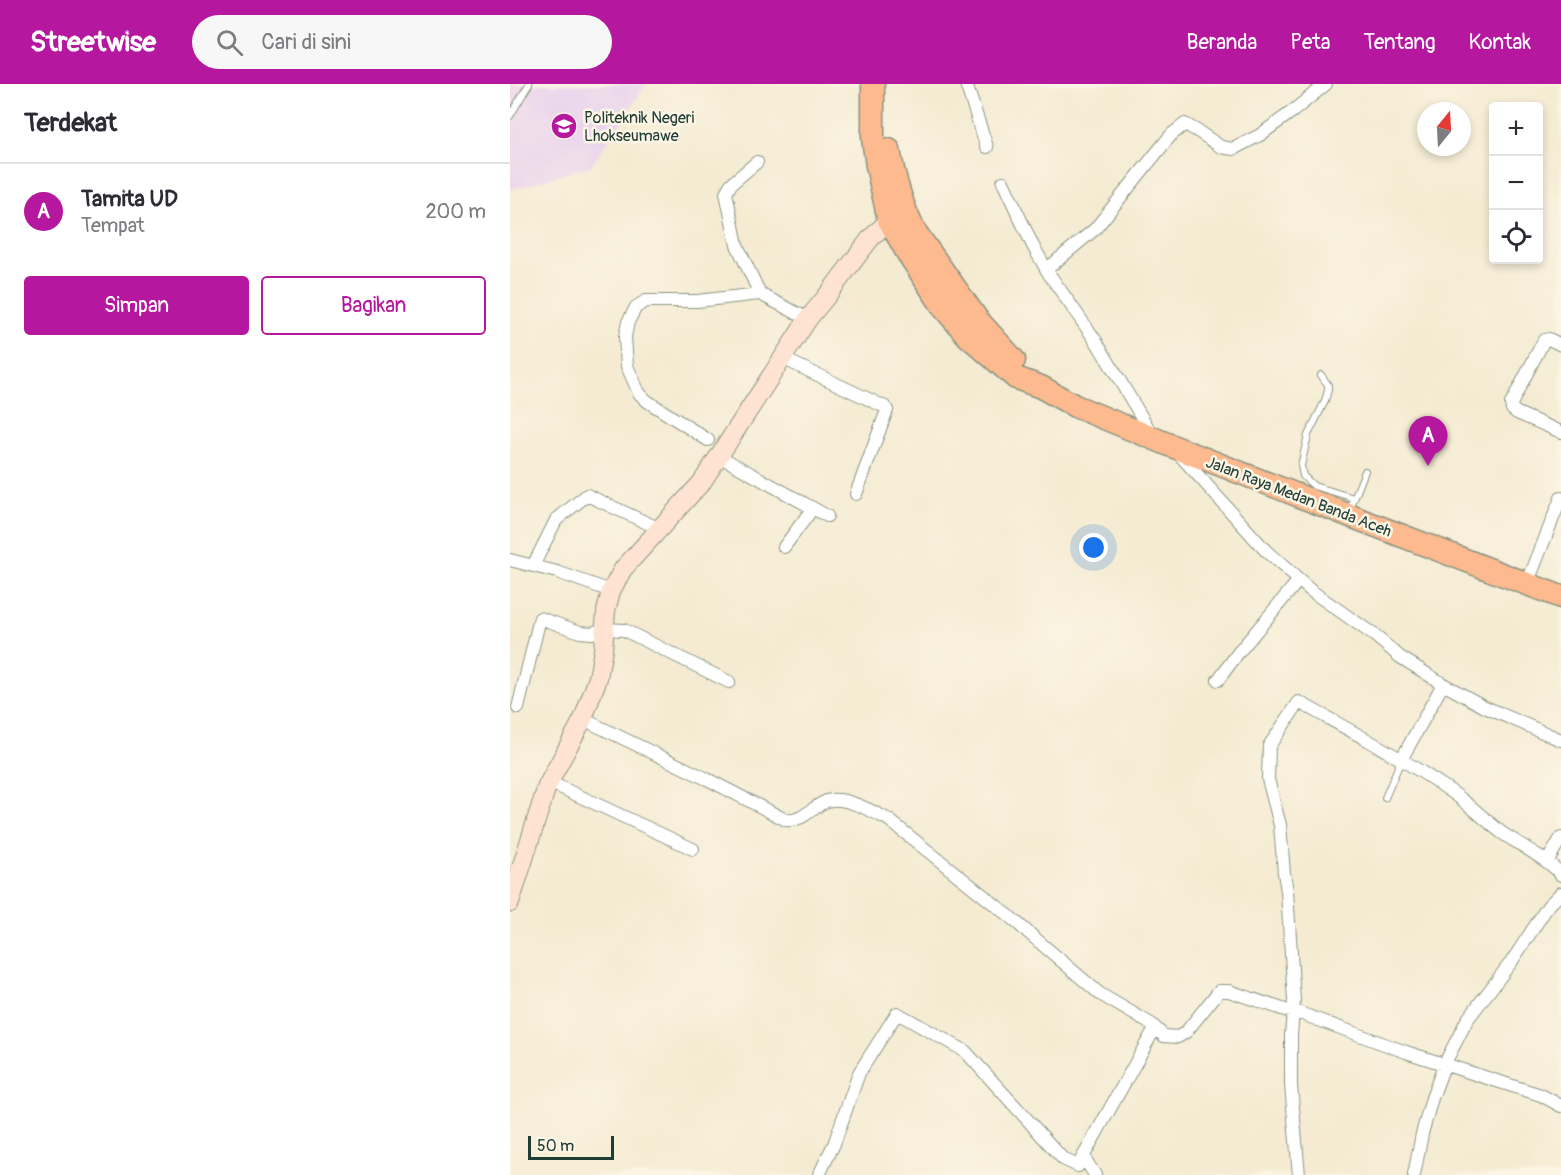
<!DOCTYPE html>
<html lang="id">
<head>
<meta charset="utf-8">
<style>
  :root { --surface:#fff; --page:#f7f7f7; --text:#2b2b33; --muted:#7c7c81; --line:#e1e1e2; --accent:#b5179e }
  body { margin:0; font-family:Pangolin,sans-serif; background:var(--page); color:var(--text) }
  .controls { position:absolute; right:18px; top:18px; display:grid; overflow:hidden; border-radius:6px; box-shadow:0 3px 9px #0003 }
  .controls button { width:54px; height:54px; display:grid; place-items:center; padding:0; border:0; border-bottom:2px solid var(--line); background:var(--surface); color:var(--text); font:30px sans-serif }
  .compass { position:absolute; left:907px; top:18px; width:54px; height:54px; border-radius:50%; background:var(--surface); box-shadow:0 3px 9px #0003; rotate:18deg }
  .scale { position:absolute; left:18px; bottom:15px; width:86px; box-sizing:border-box; padding-left:6px; border:3px solid #1f3d34; border-top:0; font-size:16px; line-height:21px; white-space:nowrap; color:#1f3d34; -webkit-text-stroke:4px #fcf5e5; paint-order:stroke }
  .you { position:absolute; left:584px; top:464px; width:21px; height:21px; margin:-15px; border:4px solid #fff; border-radius:50%; background:#1a73e8; box-shadow:0 0 0 9px #1a73e833 }
  .badge { display:grid; place-items:center; width:39px; height:39px; border-radius:50%; background:var(--accent); color:#fff; font-size:20px; font-weight:700 }
  .pin { position:absolute; translate:-50% -50px; filter:drop-shadow(0 2px 3px #0008) }
  .pin::after { content:''; position:absolute; top:32px; width:21px; height:18px; background:inherit; clip-path:polygon(0 0,100% 0,50% 100%) }
  .list { margin:0; padding:0; list-style:none }
  h2 { display:flex; justify-content:space-between; align-items:center; height:78px; margin:0; padding:0 24px; font-size:26px }
  h2 small { font-size:20px; font-weight:400; color:var(--muted) }
  .list li { display:grid; grid-template-columns:39px 1fr auto; gap:18px; align-items:center; box-sizing:border-box; height:96px; padding:0 24px; border-top:2px solid var(--line) }
  .list b { display:block; font-size:22px; white-space:nowrap }
  .list p { margin:0; font-size:20px; white-space:nowrap; color:var(--muted) }
  .list em { font-size:20px; font-style:normal; color:var(--muted) }
  .actions { display:flex; gap:12px; padding:18px 24px }
  .actions a { flex:1; padding:14px 0; border:2px solid var(--accent); border-radius:6px; text-align:center; font-size:21px; color:var(--accent) }
  .actions .main { background:var(--accent); color:#fff }
  .icon { flex:none; width:33px; height:33px; fill:none; stroke:currentColor; stroke-width:2; stroke-linecap:round; stroke-linejoin:round }
  .map { position:relative; flex:none; width:1051px; height:1091px; overflow:hidden }
  header { display:flex; align-items:center; gap:36px; box-sizing:border-box; height:84px; padding:0 30px; background:var(--accent); color:#fff }
  header strong { font-size:28px }
  nav { display:flex; gap:33px; margin-inline-start:auto; font-size:21px }
  .search { width:420px; height:54px; background:var(--page); display:flex; align-items:center; gap:15px; box-sizing:border-box; padding:0 21px; border-radius:33px; color:var(--muted); font-size:22px }
  main { display:flex }
  aside { flex:1; background:var(--surface) }
  .map>svg:first-child { display:block }
  .built { fill:#e9d2ed }
  .lines { fill:none; stroke-linecap:round; stroke-linejoin:round }
  .lane-casing { stroke:#8a9483; stroke-width:8 }
  .street-casing { stroke:#8a9483; stroke-width:14 }
  .secondary-casing { stroke:#8a9483; stroke-width:20 }
  .highway-casing { stroke:#8a9483; stroke-width:25 }
  .lane { stroke:#fff; stroke-width:6 }
  .street { stroke:#fff; stroke-width:12 }
  .secondary { stroke:#fee3d2; stroke-width:18 }
  .highway { stroke:#fcba8e; stroke-width:22 }
  .labels { text-anchor:middle; stroke-width:5; stroke-linejoin:round; paint-order:stroke }
  .poi-label { font-size:16px; fill:#1f3d34; stroke:#fcf5e5; text-anchor:start }
  .street-label { font-size:16px; fill:#1f3d34; stroke:#fcf5e5 }
</style>
</head>
<body>
<header>
<strong>Streetwise</strong>
<div class="search"><svg class="icon" aria-label="search" viewBox="0 0 24 24"><circle cx="10" cy="10" r="6"/><path d="M15 15l6 6"/></svg>Cari di sini</div>
<nav><a>Beranda</a><a>Peta</a><a>Tentang</a><a>Kontak</a></nav>
</header>
<main>
<aside>
<h2>Terdekat<small></small></h2>
<ul class="list">
<li><span class="badge">A</span><div><b>Tamita UD</b><p>Tempat</p></div><em>200 m</em></li>
</ul>
<div class="actions"><a class="main">Simpan</a><a>Bagikan</a></div>
</aside>
<div class="map">
<svg width="1051" height="1091" viewBox="0 0 1051 1091">
  <rect width="100%" height="100%" fill="#fcf5e5"/>
  <filter id="ink" filterUnits="userSpaceOnUse"><feTurbulence type="fractalNoise" baseFrequency=".0167" numOctaves="2"/><feDisplacementMap in="SourceGraphic" scale="12" xChannelSelector="R" yChannelSelector="G"/><feConvolveMatrix kernelMatrix="1 2 1 2 8 2 1 2 1" color-interpolation-filters="sRGB"/></filter>
  <filter id="wash" filterUnits="userSpaceOnUse"><feTurbulence type="fractalNoise" baseFrequency=".008" numOctaves="4" result="noise"/><feDisplacementMap in="SourceGraphic" scale="24" xChannelSelector="R" yChannelSelector="G"/><feGaussianBlur stdDeviation="1.35" result="paint"/><feColorMatrix in="noise" values="0 0 0 0 0 0 0 0 0 0 0 0 0 0 0 0 0 1.4 0 .05"/><feComposite in="paint" operator="in"/></filter>
  <g filter="url(#wash)">
    <rect width="100%" height="100%" fill="#f4ebd2"/>
    <!-- built -->
    <path class="built" d="M 0,0 L 141,0 L 136,1 L 81,82 L 0,106 Z"/>
  </g>
  <g filter="url(#ink)">
    <g class="lines">
      <defs>
        <path id="lane" d="M 0,32 L 19,0
          M 811,291 L 818,301 L 818,306 L 815,317 L 798,351 L 791,382 L 793,392 L 804,402 L 844,414
          M 839,428 L 855,387
          M 875,714 L 891,676"/>
        <path id="street" d="M 456,0 L 477,63
          M 247,78 L 221,100 L 216,109 L 227,161 L 250,210
          M 493,98 L 523,162 L 539,190 L 586,257 L 643,352
          M 537,185 L 585,145 L 661,51 L 675,40 L 689,48 L 711,63 L 723,65 L 750,51 L 783,27 L 816,0
          M 1051,261 L 1039,255 L 1034,256 L 1001,320 L 1002,325 L 1007,329 L 1051,348
          M 272,274 L 375,323 L 377,326 L 346,410
          M 198,356 L 137,317 L 129,309 L 117,282 L 115,253 L 118,238 L 126,223 L 136,217 L 187,217 L 250,210 L 298,235
          M 668,369 L 756,467 L 800,506 L 864,551 L 890,573 L 933,600 L 975,623 L 1051,656
          M 209,372 L 317,432
          M 274,463 L 303,424
          M 0,476 L 47,488 L 101,507
          M 23,482 L 46,436 L 77,411 L 150,445
          M 1017,500 L 1051,414
          M 708,596 L 728,569 L 789,496
          M 8,624 L 30,534 L 70,548 L 82,549 L 94,545 L 114,546 L 219,598
          M 73,635 L 197,695 L 276,736 C 294,738 302,722 317,717 C 334,711 364,728 379,736 L 499,832 L 590,910 L 641,940 L 654,952 L 668,953 L 676,948 L 709,907 L 719,907 L 775,926 L 784,927 L 896,968 L 1015,1006 L 1031,1011 L 1051,1022
          M 891,676 L 933,600
          M 39,698 L 183,765
          M 1037,778 L 1051,754
          M 573,1072 L 585,1091
          M 309,1091 L 324,1060 L 349,989 L 387,929 L 455,967 L 553,1075 L 568,1082 L 645,944
          M 789,1091 L 781,1001 L 781,951 L 784,917 L 777,807 L 774,789 L 770,741 L 758,695 L 759,662 L 789,618 C 839,646 891,673 939,706 C 957,718 974,735 992,749 C 1005,758 1044,779 1051,791
          M 904,1091 L 912,1050 L 922,1014 L 935,979 L 957,936 L 1002,877 L 1038,822 L 1051,809"/>
        <path id="secondary" d="M 0,819 L 37,702 L 73,635 L 88,594 L 93,566 L 96,527 L 101,507 L 113,485 L 192,398 L 298,235 L 316,213 L 360,155 L 379,136"/>
        <path id="highway" d="M 363,0 L 363,55 L 367,82 L 379,136 L 397,168 L 434,224 L 458,252 L 506,294 L 531,303 L 565,322 L 662,362 L 838,431 L 1051,513
          M 379,66 C 384,93 392,122 404,146 L 467,235 L 504,276"/>
      </defs>
      <!-- lane casing -->
      <use href="#lane" class="lane-casing"/>
      <!-- street casing -->
      <use href="#street" class="street-casing"/>
      <!-- secondary casing -->
      <use href="#secondary" class="secondary-casing"/>
      <!-- highway casing -->
      <use href="#highway" class="highway-casing"/>
      <!-- lane -->
      <use href="#lane" class="lane"/>
      <!-- street -->
      <use href="#street" class="street"/>
      <!-- secondary -->
      <use href="#secondary" class="secondary"/>
      <!-- highway -->
      <use href="#highway" class="highway"/>
    </g>
  </g>
  <!-- icons -->
  <defs>
    <symbol id="university-disc" viewBox="-11 -11 22 22"><circle r="9.5" fill="#b5179e" stroke="#fcf5e5"/><path d="M0-5L7-2L0 1L-7-2ZM-4 1L0 2.5L4 1V4Q0 6-4 4Z" fill="#fff"/></symbol>
  </defs>
  <g fill-rule="evenodd">
    <use href="#university-disc" x="39" y="27" width="30" height="30"/>
  </g>
  <g class="labels">
    <!-- poi labels -->
    <g class="poi-label">
      <text x="74" y="39">Politeknik Negeri<tspan x="74" dy="18">Lhokseumawe</tspan></text>
    </g>
    <!-- street labels -->
    <g class="street-label">
      <text transform="translate(789 412) rotate(21)" y="6">Jalan Raya Medan Banda Aceh</text>
    </g>
  </g>
</svg>
<div class="controls">
<button>+</button>
<button>−</button>
<button><svg class="icon" aria-label="locate" viewBox="0 0 24 24"><circle cx="12" cy="12" r="6"/><path d="M12 2v4M12 18v4M2 12h4M18 12h4"/></svg></button>
</div>
<svg class="compass" viewBox="-18 -18 36 36"><path d="M0-13l5 13h-10z" fill="#e53935"/><path d="M0 13l5-13h-10z" fill="#7c7c81"/></svg>
<div class="scale">50 m</div>
<div class="you"></div>
<div class="pin badge" style="left:918px;top:382px">A</div>
</div>
</main>
</body>
</html>
